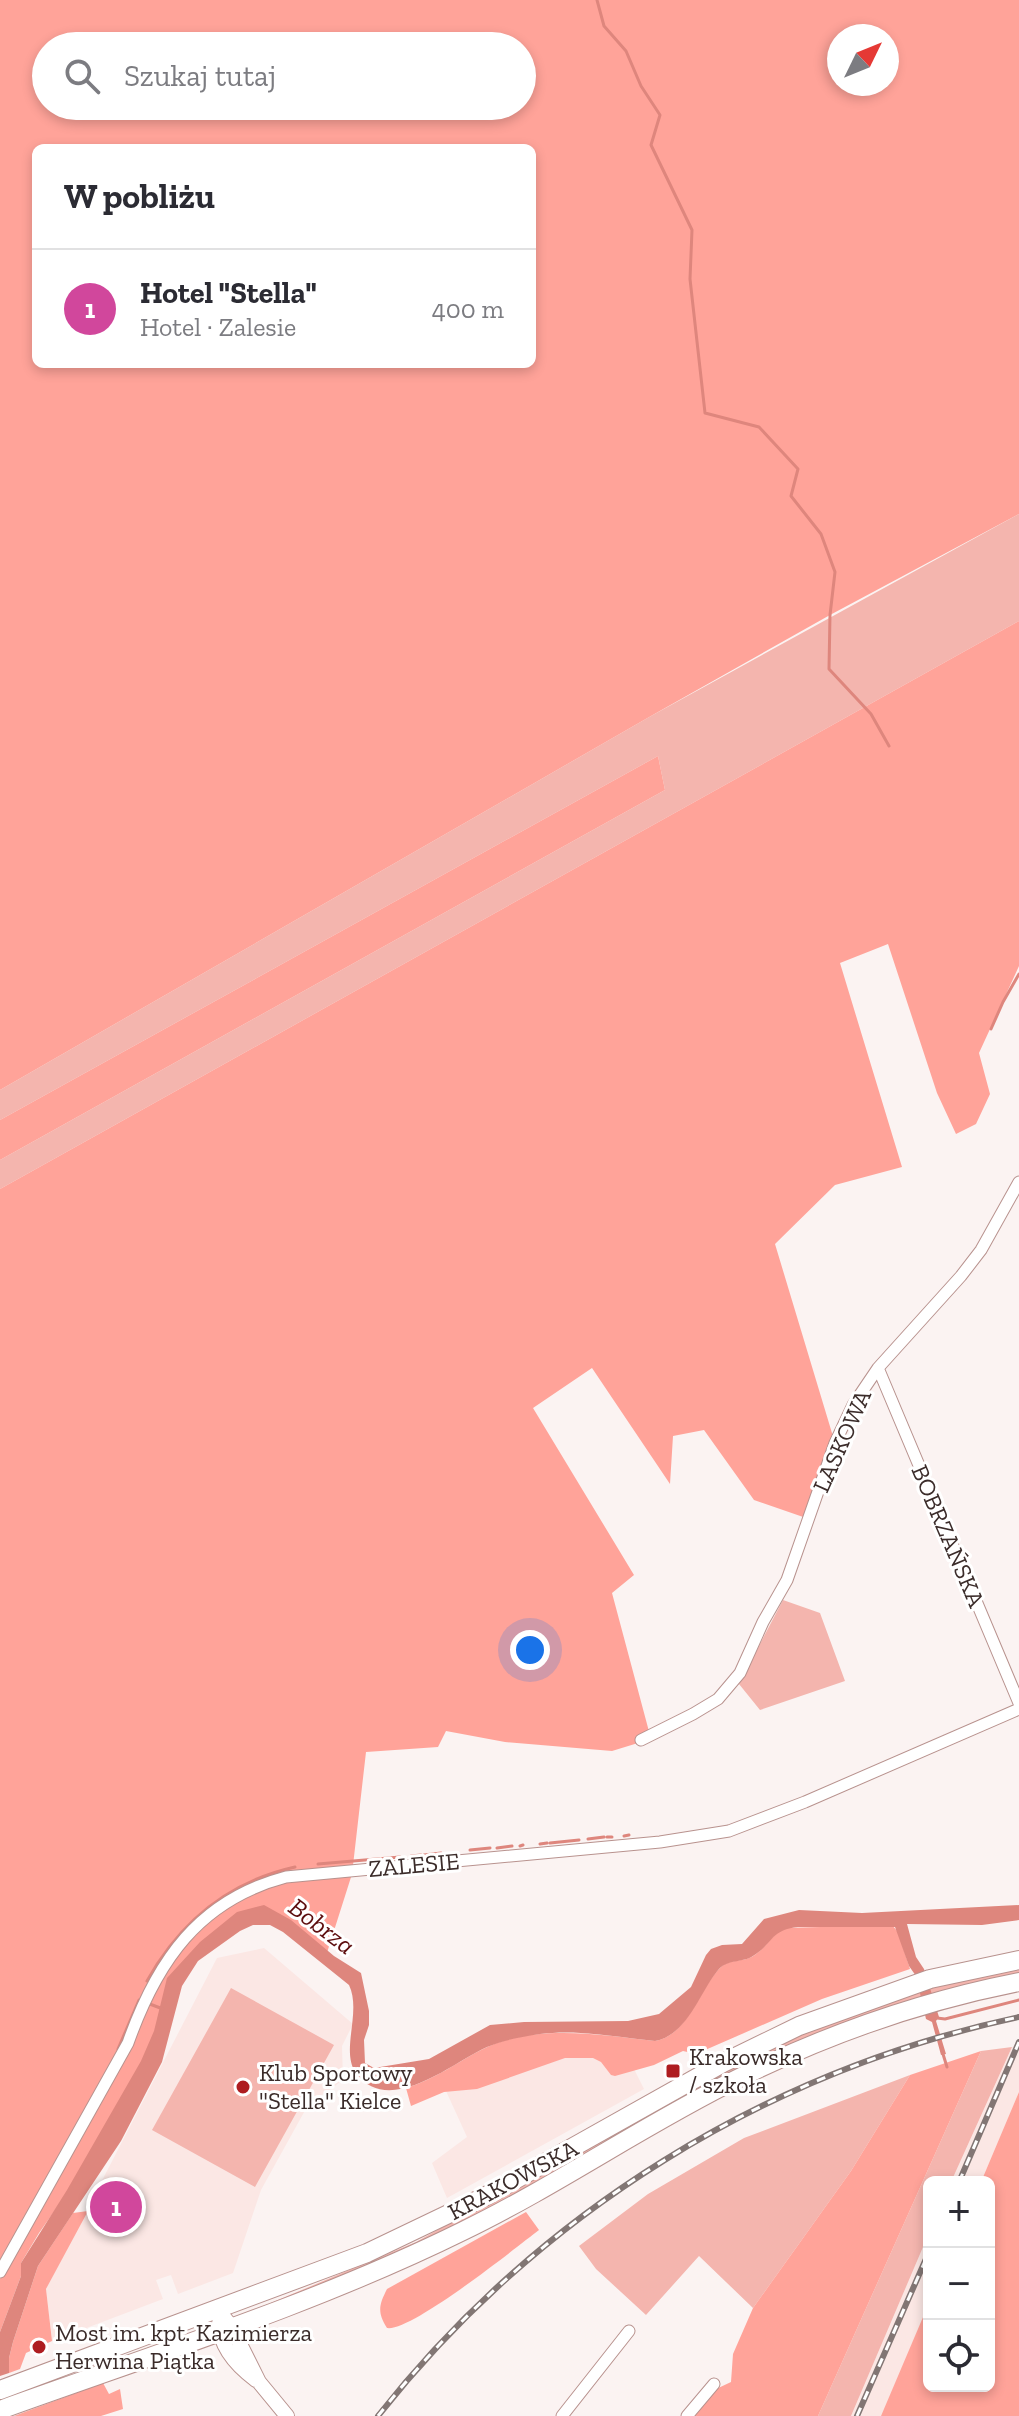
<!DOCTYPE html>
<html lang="pl">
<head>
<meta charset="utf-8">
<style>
  :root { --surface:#fff; --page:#f7f7f7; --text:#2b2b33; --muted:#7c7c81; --line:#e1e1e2; --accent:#b45309 }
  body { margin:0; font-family:"Zilla Slab",serif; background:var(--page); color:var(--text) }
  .controls { position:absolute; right:24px; bottom:24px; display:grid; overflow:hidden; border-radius:12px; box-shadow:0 4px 12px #0003 }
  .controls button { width:72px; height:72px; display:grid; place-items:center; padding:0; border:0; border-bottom:2px solid var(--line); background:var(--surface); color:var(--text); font:40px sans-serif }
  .compass { position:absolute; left:827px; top:24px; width:72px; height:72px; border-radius:50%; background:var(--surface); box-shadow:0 4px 12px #0003; rotate:47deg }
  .you { position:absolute; left:530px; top:1650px; width:28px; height:28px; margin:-20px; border:6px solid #fff; border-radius:50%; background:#1a73e8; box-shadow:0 0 0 12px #1a73e833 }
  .badge { display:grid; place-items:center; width:52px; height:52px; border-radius:50%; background:var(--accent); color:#fff; font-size:26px; font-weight:700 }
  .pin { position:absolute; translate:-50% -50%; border:4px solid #fff; box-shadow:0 2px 8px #0006 }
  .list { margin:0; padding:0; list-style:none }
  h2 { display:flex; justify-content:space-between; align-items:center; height:104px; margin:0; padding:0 32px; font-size:34px }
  h2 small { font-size:26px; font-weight:400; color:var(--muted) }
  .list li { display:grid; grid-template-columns:52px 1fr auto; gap:24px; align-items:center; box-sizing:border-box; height:120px; padding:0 32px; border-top:2px solid var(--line) }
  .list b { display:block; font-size:30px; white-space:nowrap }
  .list p { margin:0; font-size:26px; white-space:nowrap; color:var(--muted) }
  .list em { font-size:26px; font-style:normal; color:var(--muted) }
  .icon { flex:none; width:44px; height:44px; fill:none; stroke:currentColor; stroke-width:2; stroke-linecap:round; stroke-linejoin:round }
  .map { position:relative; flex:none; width:1019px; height:2416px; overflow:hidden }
  .search { position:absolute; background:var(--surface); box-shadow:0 4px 12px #0003; left:32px; top:32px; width:504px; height:88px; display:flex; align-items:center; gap:20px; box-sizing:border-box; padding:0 28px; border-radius:44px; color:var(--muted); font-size:30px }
  .panel { position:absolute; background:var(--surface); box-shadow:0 4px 12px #0003; left:32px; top:144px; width:504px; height:224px; border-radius:12px }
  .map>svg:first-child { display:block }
  .built { fill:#fbe7e4 }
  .green { fill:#f4b5ae }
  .forest { fill:#ffa399; fill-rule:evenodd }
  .water { fill:#de867d }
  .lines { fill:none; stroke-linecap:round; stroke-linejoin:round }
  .stream { stroke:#de867d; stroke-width:3 }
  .minor-casing { stroke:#b8928e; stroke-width:13 }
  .tertiary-casing { stroke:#b8928e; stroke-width:16 }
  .primary-casing { stroke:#b8928e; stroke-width:20 }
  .minor { stroke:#fff; stroke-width:11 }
  .tertiary { stroke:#fff; stroke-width:14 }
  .primary { stroke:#fff; stroke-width:18 }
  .rail-casing { stroke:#827674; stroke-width:6 }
  .rail { stroke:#fff; stroke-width:3; stroke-dasharray:9; stroke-linecap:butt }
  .poi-dot { fill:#ae1c20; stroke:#fff; stroke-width:3 }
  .labels { text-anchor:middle; stroke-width:6; stroke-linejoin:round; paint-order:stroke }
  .street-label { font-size:24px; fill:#3b2c2a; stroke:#fff }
  .poi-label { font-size:24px; fill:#3b2c2a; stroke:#fff; text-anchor:start }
  .water-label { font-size:26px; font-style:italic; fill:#5c0c0d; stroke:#fff }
</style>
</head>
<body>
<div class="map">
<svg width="1019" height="2416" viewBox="0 0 1019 2416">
  <rect width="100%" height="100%" fill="#fbf3f2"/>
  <!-- built -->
  <path class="built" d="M 264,1948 L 353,2024 L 342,2046 L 343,2080 L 308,2105 L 261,2190 L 233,2273 L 178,2294 L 171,2275 L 156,2280 L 163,2299 L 52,2341 L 46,2289 L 217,1958 Z
    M 621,2043 L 644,2089 L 447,2198 L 432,2163 L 467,2137 L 446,2091 L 555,2044 Z
    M 1019,2044 L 1019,2092 L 981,2182 L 951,2182 L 1012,2047 Z
    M 929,2233 L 929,2306 L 893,2393 L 881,2416 L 851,2416 Z"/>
  <!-- green -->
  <path class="green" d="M 1019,514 L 1019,621 L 0,1189 L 0,1160 L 665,790 L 658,756 L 0,1120 L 0,1090 L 651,716 Z
    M 783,1600 L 820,1613 L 845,1681 L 760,1710 L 739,1684 Z
    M 1019,1966 L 1019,1976 L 913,2001 L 496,2207 L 352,2274 L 247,2313 L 416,2242 L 752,2055 L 890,1998 Z
    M 231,1988 L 334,2045 L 255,2187 L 152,2130 Z
    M 1012,2047 L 951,2182 L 929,2182 L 929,2233 L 851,2416 L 818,2416 L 981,2051 Z
    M 910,2075 L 851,2171 L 753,2308 L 699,2256 L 646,2315 L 596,2269 L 579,2246 L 648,2194 L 744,2138 Z"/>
  <!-- forest -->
  <path class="forest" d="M 0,0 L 1019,0 L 1019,514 L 830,615 L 651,716 L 0,1090 ZM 839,36 L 887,36 L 887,84 L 839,84 ZM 46,46 L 522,46 L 522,106 L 46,106 ZM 36,148 L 532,148 L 532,364 L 36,364 Z
    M 1019,621 L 1019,966 L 979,1053 L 990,1094 L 976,1124 L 956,1134 L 937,1093 L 888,944 L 840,963 L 902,1167 L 835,1185 L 775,1244 L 835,1443 L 809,1519 L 754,1500 L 704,1430 L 673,1436 L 670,1484 L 592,1368 L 533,1408 L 634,1575 L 612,1593 L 651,1739 L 612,1751 L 505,1742 L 446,1731 L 438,1747 L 366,1752 L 352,1874 L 325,1959 L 265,1916 L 233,1924 L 186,1964 L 166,2025 L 104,2140 L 39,2233 L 21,2263 L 21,2276 L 0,2332 L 0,2279 L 18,2248 L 0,2265 L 0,1189 Z
    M 658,756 L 665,790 L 0,1160 L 0,1120 Z
    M 892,1925 L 898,1932 L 910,1969 L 822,1999 L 696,2054 L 683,2051 L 654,2065 L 615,2076 L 611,2075 L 601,2062 L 593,2058 L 565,2058 L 477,2089 L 444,2092 L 411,2106 L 406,2088 C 434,2080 457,2062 483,2049 C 535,2023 601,2035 655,2041 C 689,2035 699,1988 721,1967 C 731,1958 746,1963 756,1954 C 767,1946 772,1935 784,1928 Z
    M 981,2051 L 818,2416 L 693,2416 L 714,2390 L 731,2382 L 733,2354 L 753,2308 L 851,2171 L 910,2075 Z
    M 1019,2092 L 1019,2416 L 881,2416 L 929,2303 L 929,2386 L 989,2386 L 989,2182 L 981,2182 Z
    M 88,2211 L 46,2289 L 52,2341 L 26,2353 L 20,2369 L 9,2373 L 9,2358 L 13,2342 L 38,2266 L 73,2213 Z
    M 526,2212 L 539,2230 C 514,2249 411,2332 387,2328 C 377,2312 379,2305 387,2289 Z
    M 103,2383 L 109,2394 L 120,2389 L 123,2409 L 101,2416 L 14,2416 Z"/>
  <!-- water -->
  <path class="water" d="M 264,1905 L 291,1920 L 334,1956 L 361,1973 L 369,2011 L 369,2025 L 364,2040 L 365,2063 L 374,2068 L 429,2059 L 490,2025 L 524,2022 L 628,2021 L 659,2014 L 691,1987 L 706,1955 L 711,1949 L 722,1945 L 742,1944 L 764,1919 L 799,1910 L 862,1913 L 1019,1905 L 1019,1920 L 982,1925 L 907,1924 L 916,1957 L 924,1969 L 939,2017 L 936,2021 L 946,2054 L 941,2055 L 932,2022 L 926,2019 L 916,1976 L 909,1966 L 895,1927 L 798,1927 C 770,1930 773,1944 753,1956 C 742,1963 729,1959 719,1969 C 700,1991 688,2035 655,2041 C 618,2037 577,2029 540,2034 C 522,2037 503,2040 487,2047 C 453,2062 389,2118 356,2073 C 340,2051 362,2012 349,1985 L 283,1932 L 270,1925 L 253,1925 L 240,1931 L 198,1961 L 182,1986 L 162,2062 L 121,2141 L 38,2266 L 13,2342 L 9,2358 L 9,2373 L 0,2376 L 0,2332 L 21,2276 L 21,2263 L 67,2190 L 141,2061 L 154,2031 L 167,1978 L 200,1942 L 237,1912 Z"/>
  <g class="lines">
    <!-- stream -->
    <path class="stream" d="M 597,0 L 604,26 L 626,51 L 641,86 L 660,115 L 651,145 L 692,230 L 690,279 L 705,413 L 759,427 L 798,469 L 791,496 L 821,534 L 835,572 L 830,615 L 829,669 L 871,714 L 889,746
      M 991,1029 L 1003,1002 L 1019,974
      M 624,1836 L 629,1835
      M 607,1837 L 612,1837
      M 588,1839 L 604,1837
      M 550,1843 L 579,1840
      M 540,1844 L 547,1843
      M 520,1846 L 523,1845
      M 497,1848 L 512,1846
      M 470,1850 L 490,1848
      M 424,1855 L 441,1853
      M 411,1856 L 421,1855
      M 318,1864 L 400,1857
      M 147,1981 C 180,1922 228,1882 295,1867
      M 147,2003 L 163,2009
      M 937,2018 L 945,2019 L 1019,2000
      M 118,2049 L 139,2000
      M 943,2054 L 947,2067"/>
    <defs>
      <path id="minor" d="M 878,1368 L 1019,1703
        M 641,1740 L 693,1714 L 718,1699 L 740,1673 L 763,1622 L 787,1580 L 835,1443 L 853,1405 L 878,1368 L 961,1276 L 981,1250 L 1019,1182
        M 0,2272 L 128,2043 C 157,1961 199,1900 286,1877 L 660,1842 L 729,1831 L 805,1802 L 1019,1709
        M 562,2416 L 629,2331
        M 687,2416 L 714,2384"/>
      <path id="tertiary" d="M 218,2310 L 231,2326 L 259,2382 L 287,2416
        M 219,2323 C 220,2348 237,2366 256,2380"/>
      <path id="primary" d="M 0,2390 L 367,2253 L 486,2196 L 723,2063 L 799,2026 L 930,1979 L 1019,1960
        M 0,2410 C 155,2354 315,2304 463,2231 C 558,2185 645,2124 739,2078 C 828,2034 922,2001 1019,1982"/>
    </defs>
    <!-- minor casing -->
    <use href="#minor" class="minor-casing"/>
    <!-- tertiary casing -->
    <use href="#tertiary" class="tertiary-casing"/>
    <!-- primary casing -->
    <use href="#primary" class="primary-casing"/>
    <!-- minor -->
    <use href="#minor" class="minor"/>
    <!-- tertiary -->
    <use href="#tertiary" class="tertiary"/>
    <!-- primary -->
    <use href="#primary" class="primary"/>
    <defs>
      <path id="rail" d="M 959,2182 L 1019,2042
        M 378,2416 C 538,2213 766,2071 1019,2017
        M 857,2416 L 929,2252"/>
    </defs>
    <!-- rail casing -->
    <use href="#rail" class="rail-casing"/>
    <!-- rail -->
    <use href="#rail" class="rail"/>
  </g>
  <!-- markers -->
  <g class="poi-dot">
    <rect x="665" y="2063" width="16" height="16" rx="4"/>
    <circle cx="243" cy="2087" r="8"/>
    <circle cx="39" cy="2347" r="8"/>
  </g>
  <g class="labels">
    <!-- street labels -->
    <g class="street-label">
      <text transform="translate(842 1441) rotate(-66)" y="8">LASKOWA</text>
      <text transform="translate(948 1536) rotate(67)" y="8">BOBRZAŃSKA</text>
      <text transform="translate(414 1865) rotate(-5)" y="8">ZALESIE</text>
      <text transform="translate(513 2180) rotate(-28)" y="8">KRAKOWSKA</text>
    </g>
    <!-- poi labels -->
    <g class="poi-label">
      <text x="689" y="2065">Krakowska<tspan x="689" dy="28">/ szkoła</tspan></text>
      <text x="259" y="2081">Klub Sportowy<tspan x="259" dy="28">"Stella" Kielce</tspan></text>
      <text x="55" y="2341">Most im. kpt. Kazimierza<tspan x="55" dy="28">Herwina Piątka</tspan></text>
    </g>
    <!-- water labels -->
    <g class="water-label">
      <text transform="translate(322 1926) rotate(37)" y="9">Bobrza</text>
    </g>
  </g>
</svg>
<div class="controls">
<button>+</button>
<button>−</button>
<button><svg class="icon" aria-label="locate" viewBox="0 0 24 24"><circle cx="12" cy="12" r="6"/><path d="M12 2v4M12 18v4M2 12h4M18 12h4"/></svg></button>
</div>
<svg class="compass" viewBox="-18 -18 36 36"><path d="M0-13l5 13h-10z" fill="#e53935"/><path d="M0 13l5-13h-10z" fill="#7c7c81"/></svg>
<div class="you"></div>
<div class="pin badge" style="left:116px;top:2207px;background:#d1479c">1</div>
<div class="search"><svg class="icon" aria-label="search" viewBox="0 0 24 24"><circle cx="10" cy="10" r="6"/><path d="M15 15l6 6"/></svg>Szukaj tutaj</div>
<section class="panel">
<h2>W pobliżu<small></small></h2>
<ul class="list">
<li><span class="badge" style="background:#d1479c">1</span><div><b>Hotel &quot;Stella&quot;</b><p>Hotel · Zalesie</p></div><em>400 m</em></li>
</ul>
</section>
</div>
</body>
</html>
